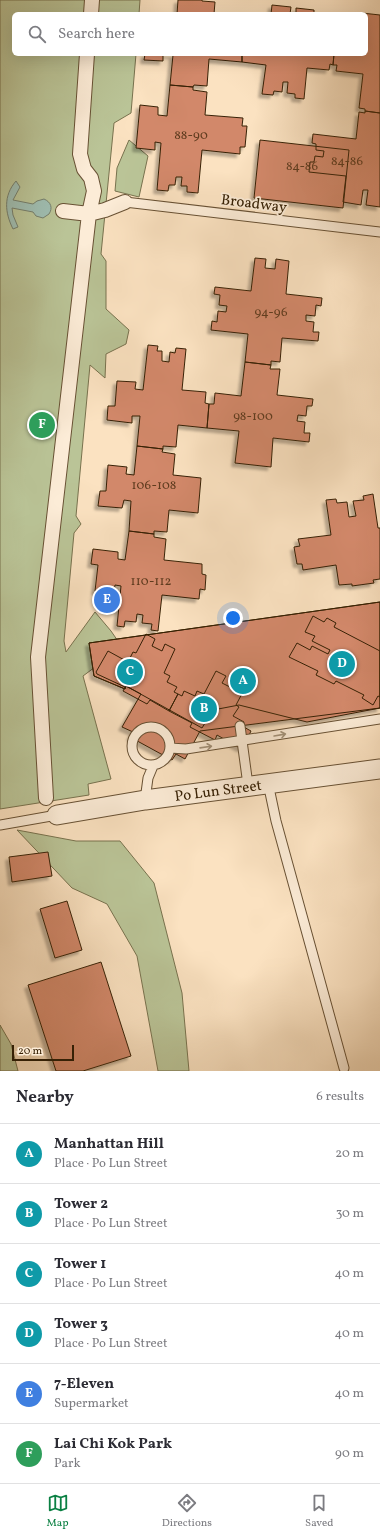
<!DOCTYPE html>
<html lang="en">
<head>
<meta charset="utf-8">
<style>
  :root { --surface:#fff; --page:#f2f2f3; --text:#2b2b33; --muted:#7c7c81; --line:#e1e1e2; --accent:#0b8043 }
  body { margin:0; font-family:Vollkorn,serif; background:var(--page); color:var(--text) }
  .scale { position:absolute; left:12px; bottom:10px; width:62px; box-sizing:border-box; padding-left:4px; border:2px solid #372105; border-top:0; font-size:11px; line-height:14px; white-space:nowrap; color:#372105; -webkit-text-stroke:3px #fcecd7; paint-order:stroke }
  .you { position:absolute; left:233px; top:618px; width:14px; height:14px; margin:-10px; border:3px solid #fff; border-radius:50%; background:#1a73e8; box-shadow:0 0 0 6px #1a73e833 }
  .badge { display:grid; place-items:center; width:26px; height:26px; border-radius:50%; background:var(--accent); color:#fff; font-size:13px; font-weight:700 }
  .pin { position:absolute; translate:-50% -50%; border:2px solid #fff; box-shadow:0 1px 4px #0006 }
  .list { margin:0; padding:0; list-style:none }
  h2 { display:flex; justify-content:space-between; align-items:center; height:52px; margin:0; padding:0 16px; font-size:17px }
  h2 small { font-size:13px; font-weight:400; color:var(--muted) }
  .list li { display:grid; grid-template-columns:26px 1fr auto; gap:12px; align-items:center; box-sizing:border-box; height:60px; padding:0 16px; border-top:1px solid var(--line) }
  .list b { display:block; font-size:15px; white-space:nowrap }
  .list p { margin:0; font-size:13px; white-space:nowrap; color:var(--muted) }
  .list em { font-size:13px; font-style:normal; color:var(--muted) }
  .icon { flex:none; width:22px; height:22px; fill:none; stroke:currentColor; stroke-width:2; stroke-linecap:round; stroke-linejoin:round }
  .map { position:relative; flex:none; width:380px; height:1071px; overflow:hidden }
  .search { position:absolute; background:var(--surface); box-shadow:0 4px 16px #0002; left:12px; right:12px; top:12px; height:44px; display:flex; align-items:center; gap:10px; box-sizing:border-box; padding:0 14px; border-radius:6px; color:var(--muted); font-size:15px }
  .sheet { height:412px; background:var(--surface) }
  nav { display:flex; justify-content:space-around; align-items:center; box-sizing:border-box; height:56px; border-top:1px solid var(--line); background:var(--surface); font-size:11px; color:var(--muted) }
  nav a { display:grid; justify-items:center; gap:2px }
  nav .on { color:var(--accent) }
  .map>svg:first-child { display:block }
  .green { fill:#bac497; stroke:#78724e }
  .water { fill:#9fbeb2; stroke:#757f6d }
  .building { fill:#d2886b; stroke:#372105; filter:url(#shadow) }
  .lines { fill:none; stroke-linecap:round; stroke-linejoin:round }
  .service-casing { stroke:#685134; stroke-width:11 }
  .pedestrian-casing { stroke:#685134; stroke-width:16 }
  .minor-casing { stroke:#685134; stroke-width:21 }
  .service { stroke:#fcecd7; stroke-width:9 }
  .pedestrian { stroke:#fcecd7; stroke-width:14 }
  .minor { stroke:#fcecd7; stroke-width:19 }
  .oneway { stroke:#a39178 }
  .labels { text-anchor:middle; stroke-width:3.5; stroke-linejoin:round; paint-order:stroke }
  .number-label { font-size:13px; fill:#5e3b1e }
  .street-label { font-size:15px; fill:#372105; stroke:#fcecd7 }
</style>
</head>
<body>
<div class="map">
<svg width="380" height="1071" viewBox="0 0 380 1071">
  <defs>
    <filter id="shadow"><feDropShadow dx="-3.5" dy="3.5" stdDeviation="1" flood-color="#0004"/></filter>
  </defs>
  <rect width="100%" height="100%" fill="#fbe2c1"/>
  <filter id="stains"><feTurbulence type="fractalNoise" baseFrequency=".005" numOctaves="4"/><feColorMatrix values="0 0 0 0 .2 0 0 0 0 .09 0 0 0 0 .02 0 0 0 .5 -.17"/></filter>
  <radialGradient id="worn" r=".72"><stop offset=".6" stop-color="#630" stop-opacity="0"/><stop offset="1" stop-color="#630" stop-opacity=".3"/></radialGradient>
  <!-- green -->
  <path class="green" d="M 0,0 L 140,0 L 139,14 L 14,14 L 14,54 L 136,54 L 131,113 L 114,123 L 101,254 L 106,261 L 106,309 L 129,330 L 126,344 L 106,354 L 105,378 L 90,365 L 76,516 L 81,524 L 74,533 L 64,641 L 66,652 L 95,612 L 111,631 L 122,647 L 83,676 L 111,779 L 88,784 L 89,795 L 0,809 Z
    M 129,140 L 148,156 L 139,197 L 115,191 L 117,168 Z
    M 17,830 L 76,841 L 120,841 L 154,883 L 182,993 L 189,1071 L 158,1071 L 137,956 L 107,904 L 72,888 Z
    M 0,1025 L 11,1044 L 18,1071 L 0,1071 Z"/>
  <!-- water -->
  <path class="water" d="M 16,181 L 20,187 L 13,200 L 33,204 L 37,201 L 44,199 C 51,202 53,208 49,214 L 43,218 L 36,216 L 33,212 L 12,208 L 13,215 L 18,227 L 13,229 C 5,213 3,196 16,181 Z"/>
  <!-- building -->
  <path class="building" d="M 178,0 L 202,0 L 202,1 L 215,2 L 214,14 L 177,14 Z
    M 272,5 L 291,7 L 290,14 L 271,14 Z
    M 296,8 L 314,10 L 314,14 L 296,14 Z
    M 362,13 L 380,15 L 380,113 L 365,111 L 365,109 L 359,108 L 363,74 L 336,71 L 337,65 L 333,65 L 334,54 L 366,54 L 366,14 Z
    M 145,54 L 242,54 L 242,62 L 209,59 L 207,86 L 194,85 L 193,87 L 170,85 L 173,55 L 163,54 L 163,61 L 144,60 Z
    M 242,54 L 334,54 L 333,65 L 330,64 L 329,70 L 307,68 L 304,99 L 295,98 L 295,94 L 287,93 L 288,82 L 283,82 L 282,92 L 274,91 L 273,95 L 262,94 L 266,65 L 242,62 Z
    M 170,85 L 193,87 L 193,90 L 207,92 L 205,115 L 243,118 L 242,126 L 247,126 L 245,147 L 240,147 L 240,154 L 202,150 L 198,193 L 187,192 L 187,186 L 181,186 L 182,177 L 176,177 L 175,185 L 169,185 L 168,191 L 157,190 L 161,143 L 155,142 L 155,150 L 136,148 L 140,105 L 158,107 L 158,115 L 167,116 Z
    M 365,111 L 380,113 L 380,207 L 366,205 L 368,190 L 363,190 L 361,205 L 343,202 L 346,176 L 309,172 L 310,162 L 314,162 L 315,156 L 323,157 L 324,151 L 316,150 L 316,144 L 312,143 L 313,134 L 356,139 L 359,112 L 365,113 Z
    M 260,140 L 349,150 L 343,208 L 254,198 Z
    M 255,258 L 266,259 L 265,268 L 275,269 L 276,259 L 289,261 L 286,294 L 322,298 L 321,306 L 316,305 L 315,316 L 306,315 L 306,321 L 314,322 L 313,332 L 319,332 L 318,341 L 282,338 L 280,362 L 271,361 L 271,365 L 245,362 L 248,334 L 211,330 L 212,321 L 217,322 L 218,311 L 226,312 L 227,306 L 219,305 L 220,295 L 214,294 L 215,287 L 251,291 Z
    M 148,345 L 158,346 L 157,351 L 162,351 L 162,361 L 169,362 L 170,352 L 175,353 L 176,348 L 186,349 L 182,390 L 206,392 L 205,403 L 209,404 L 207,428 L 178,425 L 176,447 L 163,446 L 163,449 L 137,446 L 140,416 L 132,416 L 132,423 L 107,420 L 108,406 L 115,406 L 117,381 L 136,382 L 135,389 L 143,390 Z
    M 245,362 L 271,365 L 270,369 L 280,369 L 277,395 L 313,399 L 312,406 L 307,406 L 306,416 L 298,415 L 297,421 L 305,422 L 304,433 L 310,433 L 309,442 L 273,438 L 271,467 L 235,463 L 239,431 L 207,428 L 209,404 L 214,404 L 215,393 L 241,396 Z
    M 137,446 L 163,449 L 162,452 L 175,454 L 173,475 L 201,478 L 198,513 L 169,510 L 167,532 L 154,531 L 154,534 L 129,531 L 131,501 L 124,500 L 122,508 L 98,506 L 100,491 L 106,491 L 108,465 L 127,467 L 126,474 L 134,475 Z
    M 373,494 L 378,528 L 380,528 L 380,579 L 373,580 L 374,583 L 352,586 L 352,584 L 339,585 L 336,565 L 303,570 L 302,564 L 297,564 L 294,547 L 300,546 L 298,539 L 331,535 L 326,500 L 336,499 L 337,503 L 347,502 L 349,517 L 356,516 L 353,501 L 364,500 L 363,496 Z
    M 129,531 L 154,534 L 154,537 L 166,539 L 164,560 L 202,564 L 202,574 L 206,575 L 205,590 L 200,589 L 199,599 L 162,595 L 158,631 L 151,630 L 152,624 L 142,623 L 143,615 L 137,614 L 136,622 L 125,621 L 124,627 L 117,626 L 121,586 L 115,585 L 114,593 L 95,591 L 98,565 L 91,564 L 93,549 L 118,552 L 118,559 L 125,560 Z
    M 380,602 L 380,708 L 307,722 L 239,705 L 213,710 L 202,728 L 126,686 L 125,689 L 94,676 L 89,643 Z
    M 380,602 L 380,708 L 200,731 L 185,759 L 176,754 L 172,760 L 130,737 L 133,732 L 122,727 L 141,694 L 126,686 L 125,689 L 94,676 L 89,643 Z
    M 313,616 L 324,622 L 327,618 L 336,623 L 334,627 L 380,651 L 380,697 L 378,696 L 373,705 L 362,698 L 364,695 L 336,681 L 334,684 L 316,675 L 318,671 L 289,657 L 297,643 L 310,650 L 312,646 L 328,654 L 330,650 L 312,641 L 315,636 L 305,632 Z
    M 146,634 L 155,639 L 152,646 L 162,651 L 165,644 L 175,649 L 164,673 L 170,676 L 167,682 L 177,687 L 174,692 L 178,694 L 169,711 L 150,700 L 147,704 L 123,691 L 125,687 L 97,674 L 96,672 L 108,651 L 128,662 L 133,652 L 136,653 Z
    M 216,671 L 226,676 L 222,683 L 232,688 L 236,681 L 246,686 L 236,705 L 239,707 L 233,716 L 244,722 L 242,726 L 251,731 L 243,748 L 240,748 L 217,735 L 215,740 L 190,727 L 192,723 L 169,711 L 178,694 L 182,696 L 184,691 L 195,696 L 197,691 L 204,694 Z
    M 48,852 L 52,876 L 12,882 L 9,857 Z
    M 67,901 L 82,950 L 55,958 L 40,909 Z
    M 101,962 L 131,1056 L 83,1071 L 56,1071 L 28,985 Z"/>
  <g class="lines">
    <defs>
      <path id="service" d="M 125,202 L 380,232
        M 240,726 L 248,785
        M132 746a19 19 0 1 1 38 0a19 19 0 1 1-38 0Z
        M 170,748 L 186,749 L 380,719
        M 268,783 L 276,821 L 344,1068
        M 145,800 L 148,778 L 153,766
        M 0,825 L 57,815"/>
      <path id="pedestrian" d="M 91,14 L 92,0
        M 63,211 L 89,214 L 105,210 L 125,202
        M 46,798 L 38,657 L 89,214 L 94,191 L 91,178 L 84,169 L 80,154 L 87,54"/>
      <g id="minor">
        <path id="s1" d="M 57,815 L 145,800 L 380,769"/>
      </g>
    </defs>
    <!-- service casing -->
    <use href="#service" class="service-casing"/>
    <!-- pedestrian casing -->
    <use href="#pedestrian" class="pedestrian-casing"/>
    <!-- minor casing -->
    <use href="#minor" class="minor-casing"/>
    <!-- service -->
    <use href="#service" class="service"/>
    <!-- pedestrian -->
    <use href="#pedestrian" class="pedestrian"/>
    <!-- minor -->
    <use href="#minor" class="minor"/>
  </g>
  <!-- one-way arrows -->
  <defs><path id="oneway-shaft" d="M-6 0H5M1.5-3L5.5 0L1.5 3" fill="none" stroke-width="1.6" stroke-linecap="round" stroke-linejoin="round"/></defs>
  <g class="oneway">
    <use href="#oneway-shaft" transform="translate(280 735) rotate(-10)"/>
    <use href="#oneway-shaft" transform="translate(206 747) rotate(-8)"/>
  </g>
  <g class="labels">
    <!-- number labels -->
    <g class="number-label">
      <text x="191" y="139">88-90</text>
      <text x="347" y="165">84-86</text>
      <text x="302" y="170">84-86</text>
      <text x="271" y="316">94-96</text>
      <text x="253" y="420">98-100</text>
      <text x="154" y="489">106-108</text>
      <text x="151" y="585">110-112</text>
    </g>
    <!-- street labels -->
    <g class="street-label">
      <text transform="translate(254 203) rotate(7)" y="5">Broadway</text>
      <text dy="5" stroke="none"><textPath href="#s1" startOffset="163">Po Lun Street</textPath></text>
    </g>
  </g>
  <rect width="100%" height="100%" filter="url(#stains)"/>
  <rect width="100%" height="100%" fill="url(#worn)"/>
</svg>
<div class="scale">20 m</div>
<div class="you"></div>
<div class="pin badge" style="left:243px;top:681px;background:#0f9aa8">A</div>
<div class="pin badge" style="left:204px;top:709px;background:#0f9aa8">B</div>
<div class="pin badge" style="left:130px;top:672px;background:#0f9aa8">C</div>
<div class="pin badge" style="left:342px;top:664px;background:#0f9aa8">D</div>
<div class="pin badge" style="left:107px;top:600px;background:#3f7fe0">E</div>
<div class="pin badge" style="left:42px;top:425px;background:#2e9e5b">F</div>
<div class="search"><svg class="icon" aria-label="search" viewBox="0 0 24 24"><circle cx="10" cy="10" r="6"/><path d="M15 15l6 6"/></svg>Search here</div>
</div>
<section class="sheet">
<h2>Nearby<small>6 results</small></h2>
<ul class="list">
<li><span class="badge" style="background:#0f9aa8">A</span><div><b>Manhattan Hill</b><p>Place · Po Lun Street</p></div><em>20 m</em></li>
<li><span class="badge" style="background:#0f9aa8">B</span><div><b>Tower 2</b><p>Place · Po Lun Street</p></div><em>30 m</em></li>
<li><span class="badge" style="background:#0f9aa8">C</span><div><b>Tower 1</b><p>Place · Po Lun Street</p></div><em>40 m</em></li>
<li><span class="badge" style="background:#0f9aa8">D</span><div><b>Tower 3</b><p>Place · Po Lun Street</p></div><em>40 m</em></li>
<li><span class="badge" style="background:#3f7fe0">E</span><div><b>7-Eleven</b><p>Supermarket</p></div><em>40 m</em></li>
<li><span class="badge" style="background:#2e9e5b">F</span><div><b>Lai Chi Kok Park</b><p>Park</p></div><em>90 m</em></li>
</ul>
</section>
<nav>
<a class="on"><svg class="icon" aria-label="map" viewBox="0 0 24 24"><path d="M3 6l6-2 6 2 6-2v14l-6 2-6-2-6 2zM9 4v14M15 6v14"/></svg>Map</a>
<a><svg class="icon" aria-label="directions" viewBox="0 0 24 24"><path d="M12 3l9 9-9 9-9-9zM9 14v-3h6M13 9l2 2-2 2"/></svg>Directions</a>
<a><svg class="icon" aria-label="saved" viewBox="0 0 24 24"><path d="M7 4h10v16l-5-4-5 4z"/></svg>Saved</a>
</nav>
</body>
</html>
